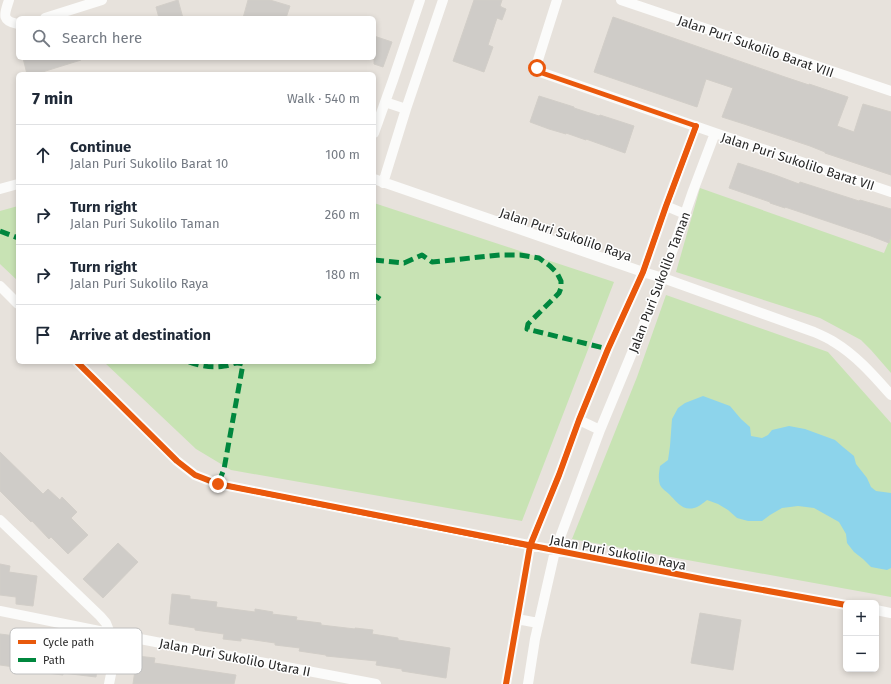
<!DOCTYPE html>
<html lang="en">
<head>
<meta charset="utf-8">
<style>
  :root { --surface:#fff; --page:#f2f2f3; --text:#1f2937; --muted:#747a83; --line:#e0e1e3 }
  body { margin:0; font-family:"Fira Sans",sans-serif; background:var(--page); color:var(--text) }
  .controls { position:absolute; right:12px; bottom:12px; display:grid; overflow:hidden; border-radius:6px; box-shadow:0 2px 6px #0003 }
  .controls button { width:36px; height:36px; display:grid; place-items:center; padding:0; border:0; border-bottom:1px solid var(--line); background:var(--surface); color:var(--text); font:20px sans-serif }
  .stop { position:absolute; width:12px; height:12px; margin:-9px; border:3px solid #ea580c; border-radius:50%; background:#fff }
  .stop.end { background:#ea580c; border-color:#fff; box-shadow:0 1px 4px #0008 }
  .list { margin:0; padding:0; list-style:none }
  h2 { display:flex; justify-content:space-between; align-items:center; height:52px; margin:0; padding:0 16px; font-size:17px }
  h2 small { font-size:13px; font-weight:400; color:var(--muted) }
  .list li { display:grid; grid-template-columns:26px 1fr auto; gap:12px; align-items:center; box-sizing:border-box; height:60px; padding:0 16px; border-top:1px solid var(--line) }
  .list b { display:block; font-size:15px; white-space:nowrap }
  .list p { margin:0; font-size:13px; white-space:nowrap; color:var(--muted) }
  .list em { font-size:13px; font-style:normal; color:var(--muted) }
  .icon { flex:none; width:22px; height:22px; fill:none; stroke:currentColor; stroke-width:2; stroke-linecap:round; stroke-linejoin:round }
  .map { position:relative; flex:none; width:891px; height:684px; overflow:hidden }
  .search { position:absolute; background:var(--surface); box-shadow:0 2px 6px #0003; left:16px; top:16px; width:360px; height:44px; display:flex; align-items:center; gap:10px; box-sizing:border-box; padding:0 14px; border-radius:6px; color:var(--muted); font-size:15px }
  .panel { position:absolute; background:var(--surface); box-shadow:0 2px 6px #0003; left:16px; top:72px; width:360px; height:292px; border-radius:6px }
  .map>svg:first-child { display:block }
  .green { fill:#c8e3b4 }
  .water { fill:#8dd4eb }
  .building { fill:#cfccc8; stroke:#d2cec8 }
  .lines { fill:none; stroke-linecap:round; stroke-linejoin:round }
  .minor { stroke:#fbfbfa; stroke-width:10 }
  .quiet { stroke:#00873e; stroke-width:5; stroke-dasharray:10 5; stroke-linecap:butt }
  .cycleway-casing { stroke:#fff; stroke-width:8 }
  .cycleway { stroke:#e8590c; stroke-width:6 }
  .route { stroke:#ea580c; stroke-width:5 }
  .labels { text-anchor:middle; stroke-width:3; stroke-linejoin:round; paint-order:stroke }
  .street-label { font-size:13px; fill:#282828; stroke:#fff }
  .key { fill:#fff; stroke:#bebebe; stroke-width:1 }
  .key-label { font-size:11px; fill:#282828 }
</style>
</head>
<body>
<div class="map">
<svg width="891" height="684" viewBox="0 0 891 684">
  <rect width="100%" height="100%" fill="#e7e2dc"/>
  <!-- green -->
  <path class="green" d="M 700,188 L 884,253 L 891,236 L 891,373 L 871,350 L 861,340 L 820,318 L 676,272 Z
    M 374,203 L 614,282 L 522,521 L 231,470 L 196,449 L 104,362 L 374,362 Z
    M 18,206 L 18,281 L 0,264 L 0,211 Z
    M 666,295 L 828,352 L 891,423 L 891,597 L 572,539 L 637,377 Z"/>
  <!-- water -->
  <path class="water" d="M 703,396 L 730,406 L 741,419 L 750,427 L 751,436 L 762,438 L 768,435 L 772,430 L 789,426 L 805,429 L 835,440 L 843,447 L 854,456 L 856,464 L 867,478 L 871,487 L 876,491 L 891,493 L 891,568 L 887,570 L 871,567 L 863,559 L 854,552 L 847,543 L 846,534 L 839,522 L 814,508 L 798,506 L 782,508 L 770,515 L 762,521 L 748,521 L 737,518 L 728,510 L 718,504 L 707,500 C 703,503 699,507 694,508 C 682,511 676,501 669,494 C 666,491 662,489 660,485 C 658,479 659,473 660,466 L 668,460 L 670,446 L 672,419 L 678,408 L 685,403 Z"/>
  <!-- building -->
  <path class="building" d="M 178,0 L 183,18 L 159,18 L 156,7 Z
    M 248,0 L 270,0 L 290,6 L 286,18 L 243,18 Z
    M 474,0 L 502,0 L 500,6 L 501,6 L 501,7 L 506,9 L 502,20 L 497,18 L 488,45 L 493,47 L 484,72 L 453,61 Z
    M 613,17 L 785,77 L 809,85 L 809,84 L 848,97 L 837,126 L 854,132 L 863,104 L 891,112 L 891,175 L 825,153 L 825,152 L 810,146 L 744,124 L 722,117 L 733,88 L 706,79 L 697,107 L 594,72 Z
    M 374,36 L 392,42 L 383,67 L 374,64 Z
    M 23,58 L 80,58 L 81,60 L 36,74 L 27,74 Z
    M 539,96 L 574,107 L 574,108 L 599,116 L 600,115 L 634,126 L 625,153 L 586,139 L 586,140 L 566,133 L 566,134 L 549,129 L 530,122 Z
    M 738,163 L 775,175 L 799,184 L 800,182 L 859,201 L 860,200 L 891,209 L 891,236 L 889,243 L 871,236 L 785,207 L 785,208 L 770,203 L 770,202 L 729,188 Z
    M 0,452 L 43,494 L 48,489 L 60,500 L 62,497 L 77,512 L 71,518 L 88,535 L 68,554 L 51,537 L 49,539 L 32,521 L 31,522 L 0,491 Z
    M 118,543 L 138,562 L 103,598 L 83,579 Z
    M 0,564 L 10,566 L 9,572 L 37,576 L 33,606 L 16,604 L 16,597 L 0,595 Z
    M 172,594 L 190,596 L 190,599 L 217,602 L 216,607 L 255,612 L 255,609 L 273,612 L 272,614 L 297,617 L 296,620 L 321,623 L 321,625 L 355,629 L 355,628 L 373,630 L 372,634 L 398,638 L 398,640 L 450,648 L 446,678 L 402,671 L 402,669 L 376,665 L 377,661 L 326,656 L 326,655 L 299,651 L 300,648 L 275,645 L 275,643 L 241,638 L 241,641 L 223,639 L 224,634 L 195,630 L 195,628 L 169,624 Z
    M 700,613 L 741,620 L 733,670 L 691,663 Z
    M 0,634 L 16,636 L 15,638 L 49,643 L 82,647 L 82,645 L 100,647 L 96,677 L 63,673 L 63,675 L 39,672 L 21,670 L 21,668 L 0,665 Z
    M 137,656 L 155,658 L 154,663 L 236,675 L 234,684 L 133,684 Z"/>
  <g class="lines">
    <!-- minor -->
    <path class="minor" d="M 9,0 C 5,13 0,21 18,24
      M 557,0 L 538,60 L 537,68 L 540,72 L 715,133 L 891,192
      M 621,0 L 891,91
      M 45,18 L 102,0
      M 385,102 L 406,109
      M 374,133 L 393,80 L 420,0
      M 374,179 L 643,272 L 663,278 L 814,332 C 821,335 828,338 834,342 C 857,356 874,376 891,395
      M 383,183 L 406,109 L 443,0
      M 0,189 L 18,184
      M 666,206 L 685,214
      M 0,286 L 18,304
      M 77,362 L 177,461 L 195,475 L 218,484 L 707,580 L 846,605
      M 579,420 L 600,430
      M 0,520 L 100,616 L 106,623 L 110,633
      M 876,610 L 891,613
      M 0,611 L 119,635 L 376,684
      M 517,619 L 538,623
      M 109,684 L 119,635
      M 506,684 L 530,546 L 559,475 L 579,420 L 608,349 L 643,272 L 666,206 L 696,126
      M 528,684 L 535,639 L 555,551 L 600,430 L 663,278 L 693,191 L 715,133"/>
    <!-- quiet -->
    <path class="quiet" d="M 0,231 L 18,238
      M 374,260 L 404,263 L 422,255 L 432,262 L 500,255 L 520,255 L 539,258 L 550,266 L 557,273 L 561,281 L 561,288 L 559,293 L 528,324 L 527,329 L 608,349
      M 374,295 L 380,299
      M 189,362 C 200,366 212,368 224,366 C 234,365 233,361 243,364 L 224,469 L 218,484"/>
    <defs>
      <path id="cycleway" d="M 77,362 L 177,461 L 195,475 L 218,484 L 707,580 L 846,605
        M 506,684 L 530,546 L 559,475 L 579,420 L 608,349 L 643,272 L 666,206 L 696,126"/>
    </defs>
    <!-- cycleway casing -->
    <use href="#cycleway" class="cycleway-casing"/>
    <!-- cycleway -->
    <use href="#cycleway" class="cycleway"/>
  </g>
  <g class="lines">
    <!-- route -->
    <path class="route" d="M 218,484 L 530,546 L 559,475 L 579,420 L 608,349 L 643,272 L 666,206 L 696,126 L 542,73 L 538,70 L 537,68"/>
  </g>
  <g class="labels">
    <!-- street labels -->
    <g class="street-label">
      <text transform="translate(756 46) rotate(19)" y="5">Jalan Puri Sukolilo Barat VIII</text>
      <text transform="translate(798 161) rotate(18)" y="5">Jalan Puri Sukolilo Barat VII</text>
      <text transform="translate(566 234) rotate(19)" y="5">Jalan Puri Sukolilo Raya</text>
      <text transform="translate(659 282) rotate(-69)" y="5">Jalan Puri Sukolilo Taman</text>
      <text transform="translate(618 552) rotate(11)" y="5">Jalan Puri Sukolilo Raya</text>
      <text transform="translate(235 657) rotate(11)" y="5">Jalan Puri Sukolilo Utara II</text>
    </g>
  </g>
  <!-- legend -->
  <rect x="10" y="628" width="132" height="46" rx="6" class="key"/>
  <rect x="18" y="640" width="18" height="4" fill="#e8590c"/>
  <rect x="18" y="658" width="18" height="4" fill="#00873e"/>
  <g class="key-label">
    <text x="43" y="646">Cycle path</text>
    <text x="43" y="664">Path</text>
  </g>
</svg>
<div class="controls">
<button>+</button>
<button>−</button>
</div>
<div class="stop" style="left:537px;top:68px"></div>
<div class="stop end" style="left:218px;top:484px"></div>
<div class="search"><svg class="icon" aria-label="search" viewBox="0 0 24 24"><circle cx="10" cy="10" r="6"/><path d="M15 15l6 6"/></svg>Search here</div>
<section class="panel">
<h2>7 min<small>Walk · 540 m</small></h2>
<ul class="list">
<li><svg class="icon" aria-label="ahead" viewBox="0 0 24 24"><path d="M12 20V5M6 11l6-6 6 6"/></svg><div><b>Continue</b><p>Jalan Puri Sukolilo Barat 10</p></div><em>100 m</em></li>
<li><svg class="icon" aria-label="right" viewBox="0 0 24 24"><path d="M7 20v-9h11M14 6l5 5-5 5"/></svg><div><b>Turn right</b><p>Jalan Puri Sukolilo Taman</p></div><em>260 m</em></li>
<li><svg class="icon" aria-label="right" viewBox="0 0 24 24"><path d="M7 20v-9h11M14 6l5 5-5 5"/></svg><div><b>Turn right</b><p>Jalan Puri Sukolilo Raya</p></div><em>180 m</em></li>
<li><svg class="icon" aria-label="arrive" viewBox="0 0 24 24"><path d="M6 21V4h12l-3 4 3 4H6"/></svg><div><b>Arrive at destination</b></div></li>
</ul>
</section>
</div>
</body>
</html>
